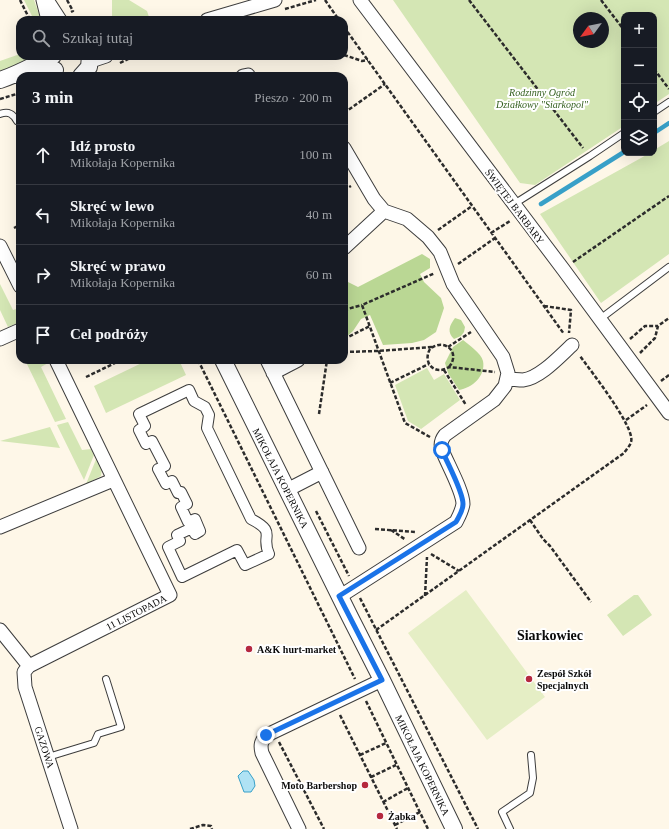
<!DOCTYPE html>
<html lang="pl">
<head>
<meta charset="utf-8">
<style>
  :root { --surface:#171b24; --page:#242831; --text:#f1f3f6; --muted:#9ea1a6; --line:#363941 }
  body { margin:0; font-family:Georgia,serif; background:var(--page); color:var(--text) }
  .controls { position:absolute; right:12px; top:12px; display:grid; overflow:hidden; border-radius:8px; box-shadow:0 4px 16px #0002 }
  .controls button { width:36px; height:36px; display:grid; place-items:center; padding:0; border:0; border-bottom:1px solid var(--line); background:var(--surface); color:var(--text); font:20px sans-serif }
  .compass { position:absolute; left:573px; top:12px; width:36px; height:36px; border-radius:50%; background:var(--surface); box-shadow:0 4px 16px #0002; rotate:237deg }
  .stop { position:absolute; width:12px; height:12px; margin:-9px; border:3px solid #1a73e8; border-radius:50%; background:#fff }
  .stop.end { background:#1a73e8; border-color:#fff; box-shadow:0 1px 4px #0008 }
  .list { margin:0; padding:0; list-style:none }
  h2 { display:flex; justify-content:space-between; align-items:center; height:52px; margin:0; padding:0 16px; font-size:17px }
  h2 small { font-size:13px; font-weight:400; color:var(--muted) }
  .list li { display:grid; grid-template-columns:26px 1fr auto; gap:12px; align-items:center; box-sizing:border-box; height:60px; padding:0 16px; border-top:1px solid var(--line) }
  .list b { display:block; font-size:15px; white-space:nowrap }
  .list p { margin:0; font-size:13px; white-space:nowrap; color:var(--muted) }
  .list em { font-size:13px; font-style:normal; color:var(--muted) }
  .icon { flex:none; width:22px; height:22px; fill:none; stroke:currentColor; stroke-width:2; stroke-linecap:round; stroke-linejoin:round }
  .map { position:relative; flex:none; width:669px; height:829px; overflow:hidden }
  .search { position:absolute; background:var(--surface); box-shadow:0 4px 16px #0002; left:16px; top:16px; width:332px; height:44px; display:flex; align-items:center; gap:10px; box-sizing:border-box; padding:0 14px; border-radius:12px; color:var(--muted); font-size:15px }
  .panel { position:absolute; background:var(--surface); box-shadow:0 4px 16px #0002; left:16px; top:72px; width:332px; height:292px; border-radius:12px }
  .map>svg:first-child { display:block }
  .green { fill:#d4e6b4; fill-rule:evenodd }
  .forest { fill:#bad794 }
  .pitch { fill:#e5eec5 }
  .water { fill:#afe2f4; stroke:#38a0c8 }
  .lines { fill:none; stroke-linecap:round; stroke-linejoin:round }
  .stream { stroke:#38a0c8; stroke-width:4.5 }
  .service-casing { stroke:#3d3d3d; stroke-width:8 }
  .pedestrian-casing { stroke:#3d3d3d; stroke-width:12 }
  .minor-casing { stroke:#3d3d3d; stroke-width:15 }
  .tertiary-casing { stroke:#3d3d3d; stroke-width:18 }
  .path { stroke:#2c2c2c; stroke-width:2.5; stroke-dasharray:4 2; stroke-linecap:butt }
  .service { stroke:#fff; stroke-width:6 }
  .pedestrian { stroke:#fff; stroke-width:10 }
  .minor { stroke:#fff; stroke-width:13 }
  .tertiary { stroke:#fff; stroke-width:16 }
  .route { stroke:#1a73e8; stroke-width:5 }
  .poi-dot { fill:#b5283f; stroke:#fff; stroke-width:1.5 }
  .labels { text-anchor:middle; stroke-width:4; stroke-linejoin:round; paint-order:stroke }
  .park-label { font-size:10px; font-style:italic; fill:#335f1e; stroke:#fff }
  .street-label { font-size:10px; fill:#0a0a0a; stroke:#fff }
  .poi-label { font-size:10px; font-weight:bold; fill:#0a0a0a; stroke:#fff; text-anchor:start }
  .district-label { font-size:14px; font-weight:bold; fill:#0a0a0a; stroke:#fff }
</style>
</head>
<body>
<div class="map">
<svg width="669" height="829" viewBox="0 0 669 829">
  <rect width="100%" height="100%" fill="#fef7e8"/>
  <!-- green -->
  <path class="green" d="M 24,0 L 34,0 L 41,20 L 34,20 Z
    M 112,0 L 129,0 L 147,11 L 149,17 L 132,20 L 116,20 L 112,16 Z
    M 393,0 L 669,0 L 669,94 L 654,104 L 654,15 L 624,15 L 624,126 L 535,185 L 520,183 ZM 579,18 L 603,18 L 603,42 L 579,42 Z
    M 20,54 L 20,56 L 28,56 L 29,60 L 0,71 L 0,61 Z
    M 669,141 L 669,254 L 601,303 L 540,214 L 650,153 L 654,153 L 654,150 Z
    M 0,284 L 13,310 L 20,308 L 20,322 L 8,327 L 0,310 Z
    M 25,360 L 49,360 L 50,362 L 41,367 L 66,419 L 55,422 Z
    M 148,360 L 179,360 L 186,375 L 106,413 L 94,386 Z
    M 427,368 L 434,380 L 444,374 L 460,400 L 421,429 L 408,421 L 395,385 Z
    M 68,422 L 82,450 L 91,449 L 94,455 L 84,480 L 57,425 Z
    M 50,427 L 60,448 L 0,441 Z
    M 97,457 L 102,468 L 101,476 L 86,484 Z
    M 634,595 L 638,595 L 652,615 L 623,636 L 607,615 Z"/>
  <!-- forest -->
  <path class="forest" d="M 422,254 L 430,259 L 430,268 L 420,274 L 424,282 L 441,298 L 444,308 L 436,332 L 424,340 L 412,343 L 383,345 L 370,315 L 361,319 L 353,331 L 344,339 L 344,280 L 358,287 Z
    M 455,318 L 461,320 L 465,327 L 464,332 L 461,336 L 454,339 C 447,332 449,326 455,318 Z
    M 463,340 C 469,345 481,353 483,361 C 486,376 472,388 459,390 L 448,373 L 445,363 L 453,347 Z"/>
  <!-- pitch -->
  <path class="pitch" d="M 466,590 L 545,697 L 487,740 L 408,633 Z"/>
  <!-- water -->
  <path class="water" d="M 243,771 L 248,771 L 254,780 L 255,786 L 251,792 L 244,792 L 238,776 Z"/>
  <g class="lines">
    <!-- stream -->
    <path class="stream" d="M 654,133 L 669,123
      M 541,204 L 624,152"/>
    <defs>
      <path id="service" d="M 654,112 L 669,102
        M 0,114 C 9,111 13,114 17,121
        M 514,204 L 590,156 L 624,133
        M 600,319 L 669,267
        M 48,757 L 94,743 L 98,734 L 121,727 L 106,679
        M 510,829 L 502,812 L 530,793 L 533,778 L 531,755"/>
      <path id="pedestrian" d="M 189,390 L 194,401 L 205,407 L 209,415 L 207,428 L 251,519 C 278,533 260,535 269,554 L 245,565 L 237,550 L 182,577 L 168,547 L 180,541 L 177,535 L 192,528 L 195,534 L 200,531 L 195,519 L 188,522 L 181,507 L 187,504 L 181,492 L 178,493 L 172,481 L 166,484 L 158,469 L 165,466 L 152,441 L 146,444 L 139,430 L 145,426 L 139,414 Z"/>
      <path id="minor" d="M 43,0 L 48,20
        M 47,0 L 60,20
        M 360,0 L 563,269 L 669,413
        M 207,20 L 275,0
        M 91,61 L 106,56
        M 243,76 L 248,75 L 248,76
        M 0,246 L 20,286
        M 344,248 L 384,211
        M 0,339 L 20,330
        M 56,360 L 170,595 L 29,666 L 24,672 L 25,687 L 71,829
        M 267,360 L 359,548
        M 273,373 L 298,360
        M 507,379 C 512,379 518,380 523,380 C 540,378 560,356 572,345
        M 287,490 L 322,472
        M 0,527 L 113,480
        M 339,597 L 456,522 C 459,516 462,511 463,504 C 463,491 447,463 442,450 C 440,444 441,440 445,435 L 494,400 L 505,386 L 508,373 L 503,357 L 453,284 L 440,252 L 428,237 L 407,219 L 384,211 L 374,199 L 344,148
        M 0,630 L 29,666
        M 299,829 L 262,753 C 260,745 261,741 267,735 L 382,680"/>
      <path id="tertiary" d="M 16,75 L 38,75 L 55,70
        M 81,76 L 89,67 L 90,56
        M 0,80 C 19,74 35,64 53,56
        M 223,360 L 350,617 L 382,680 L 454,829"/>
    </defs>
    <!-- service casing -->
    <use href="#service" class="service-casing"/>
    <!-- pedestrian casing -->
    <use href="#pedestrian" class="pedestrian-casing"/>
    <!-- minor casing -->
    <use href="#minor" class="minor-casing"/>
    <!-- tertiary casing -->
    <use href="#tertiary" class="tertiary-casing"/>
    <!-- path -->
    <path class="path" d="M 20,0 L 30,20
      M 67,0 L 73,11 L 71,12
      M 325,0 L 339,20
      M 469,0 L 583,148
      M 601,0 L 624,30
      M 285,9 L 316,0
      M 344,27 L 564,334
      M 344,55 L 362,61 L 368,60
      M 120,63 L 134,56
      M 654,69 L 669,89
      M 0,99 L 20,93
      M 344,113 L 385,84
      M 344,190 L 351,186
      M 14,228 L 20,225
      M 438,230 L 472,206
      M 491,233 L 510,221
      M 573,262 L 669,196
      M 458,264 L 495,238
      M 544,306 L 571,310 L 569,333
      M 344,310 L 362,305
      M 344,339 L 370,326
      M 630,339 L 645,326 L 658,326
      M 448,347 L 471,332
      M 344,352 L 378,351 L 432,347
      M 640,353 L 655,338 L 658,326 L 669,318
      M 198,360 L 355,679
      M 449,367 C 461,353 445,337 430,349 C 422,363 435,376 449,367 L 495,372
      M 444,370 L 466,405
      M 86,377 L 121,360
      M 661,381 L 669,375
      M 390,383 L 429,364
      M 319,414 L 327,360
      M 626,420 L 647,405
      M 430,437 L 405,423 L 362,305 L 435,273
      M 316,511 L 349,576
      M 530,520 L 543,539 L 550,546 L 591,602
      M 375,529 L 416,532
      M 391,530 L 406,540
      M 431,554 L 459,571
      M 425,596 L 427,557
      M 360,598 L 478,829
      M 376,630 L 624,453 C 626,450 630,446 631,442 C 636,428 590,370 580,356
      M 366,701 L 428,829
      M 340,715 L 397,829
      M 279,742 L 324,829
      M 360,755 L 386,743
      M 371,777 L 396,765
      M 383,802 L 408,788
      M 395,825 L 420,812
      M 190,829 L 203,825 L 211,826 L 212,829"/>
    <!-- service -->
    <use href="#service" class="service"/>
    <!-- pedestrian -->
    <use href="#pedestrian" class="pedestrian"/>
    <!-- minor -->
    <use href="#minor" class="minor"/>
    <!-- tertiary -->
    <use href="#tertiary" class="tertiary"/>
  </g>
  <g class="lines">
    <!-- route -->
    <path class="route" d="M 266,735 L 382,680 L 339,596 L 456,522 C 459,516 463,511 463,504 C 463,491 447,463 442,450"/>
  </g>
  <!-- markers -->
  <g class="poi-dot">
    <circle cx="249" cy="649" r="4"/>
    <circle cx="529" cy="679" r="4"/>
    <circle cx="365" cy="785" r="4"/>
    <circle cx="380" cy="816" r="4"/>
  </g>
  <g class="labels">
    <!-- park labels -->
    <g class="park-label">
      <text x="542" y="96">Rodzinny Ogród<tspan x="542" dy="12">Działkowy "Siarkopol"</tspan></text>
    </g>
    <!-- street labels -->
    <g class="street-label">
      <text transform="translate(515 206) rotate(53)" y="4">ŚWIĘTEJ BARBARY</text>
      <text transform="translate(281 478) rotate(63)" y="4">MIKOŁAJA KOPERNIKA</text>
      <text transform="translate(136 612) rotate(-27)" y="4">11 LISTOPADA</text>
      <text transform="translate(45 747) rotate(72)" y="4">GAZOWA</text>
      <text transform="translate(423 765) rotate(64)" y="4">MIKOŁAJA KOPERNIKA</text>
    </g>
    <!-- poi labels -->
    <g class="poi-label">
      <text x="257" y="653">A&amp;K hurt-market</text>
      <text x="537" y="677">Zespół Szkół<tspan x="537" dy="12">Specjalnych</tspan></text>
      <text x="357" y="789" text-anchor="end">Moto Barbershop</text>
      <text x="388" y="820">Żabka</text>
    </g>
    <!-- district labels -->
    <g class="district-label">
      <text x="550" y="640">Siarkowiec</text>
    </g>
  </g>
</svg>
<div class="controls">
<button>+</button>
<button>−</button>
<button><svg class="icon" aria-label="locate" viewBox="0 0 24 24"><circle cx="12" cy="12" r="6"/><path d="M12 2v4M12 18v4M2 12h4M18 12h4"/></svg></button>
<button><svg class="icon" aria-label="layers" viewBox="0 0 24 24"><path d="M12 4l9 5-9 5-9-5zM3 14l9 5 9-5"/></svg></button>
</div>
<svg class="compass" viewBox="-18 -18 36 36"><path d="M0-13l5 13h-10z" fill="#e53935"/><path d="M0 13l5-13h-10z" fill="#9ea1a6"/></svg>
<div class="stop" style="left:442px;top:450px"></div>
<div class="stop end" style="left:266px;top:735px"></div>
<div class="search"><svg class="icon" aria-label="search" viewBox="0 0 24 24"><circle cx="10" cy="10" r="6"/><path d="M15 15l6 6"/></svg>Szukaj tutaj</div>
<section class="panel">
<h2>3 min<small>Pieszo · 200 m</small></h2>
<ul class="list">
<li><svg class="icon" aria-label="ahead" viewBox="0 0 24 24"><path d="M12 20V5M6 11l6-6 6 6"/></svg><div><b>Idź prosto</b><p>Mikołaja Kopernika</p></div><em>100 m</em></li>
<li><svg class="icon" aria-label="left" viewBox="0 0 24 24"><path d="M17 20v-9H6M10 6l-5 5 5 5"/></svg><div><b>Skręć w lewo</b><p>Mikołaja Kopernika</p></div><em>40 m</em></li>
<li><svg class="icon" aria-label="right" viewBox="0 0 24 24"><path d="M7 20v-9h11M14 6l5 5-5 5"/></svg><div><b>Skręć w prawo</b><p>Mikołaja Kopernika</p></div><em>60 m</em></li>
<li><svg class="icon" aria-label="arrive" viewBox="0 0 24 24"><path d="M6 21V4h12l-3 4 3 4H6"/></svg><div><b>Cel podróży</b></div></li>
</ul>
</section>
</div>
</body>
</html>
